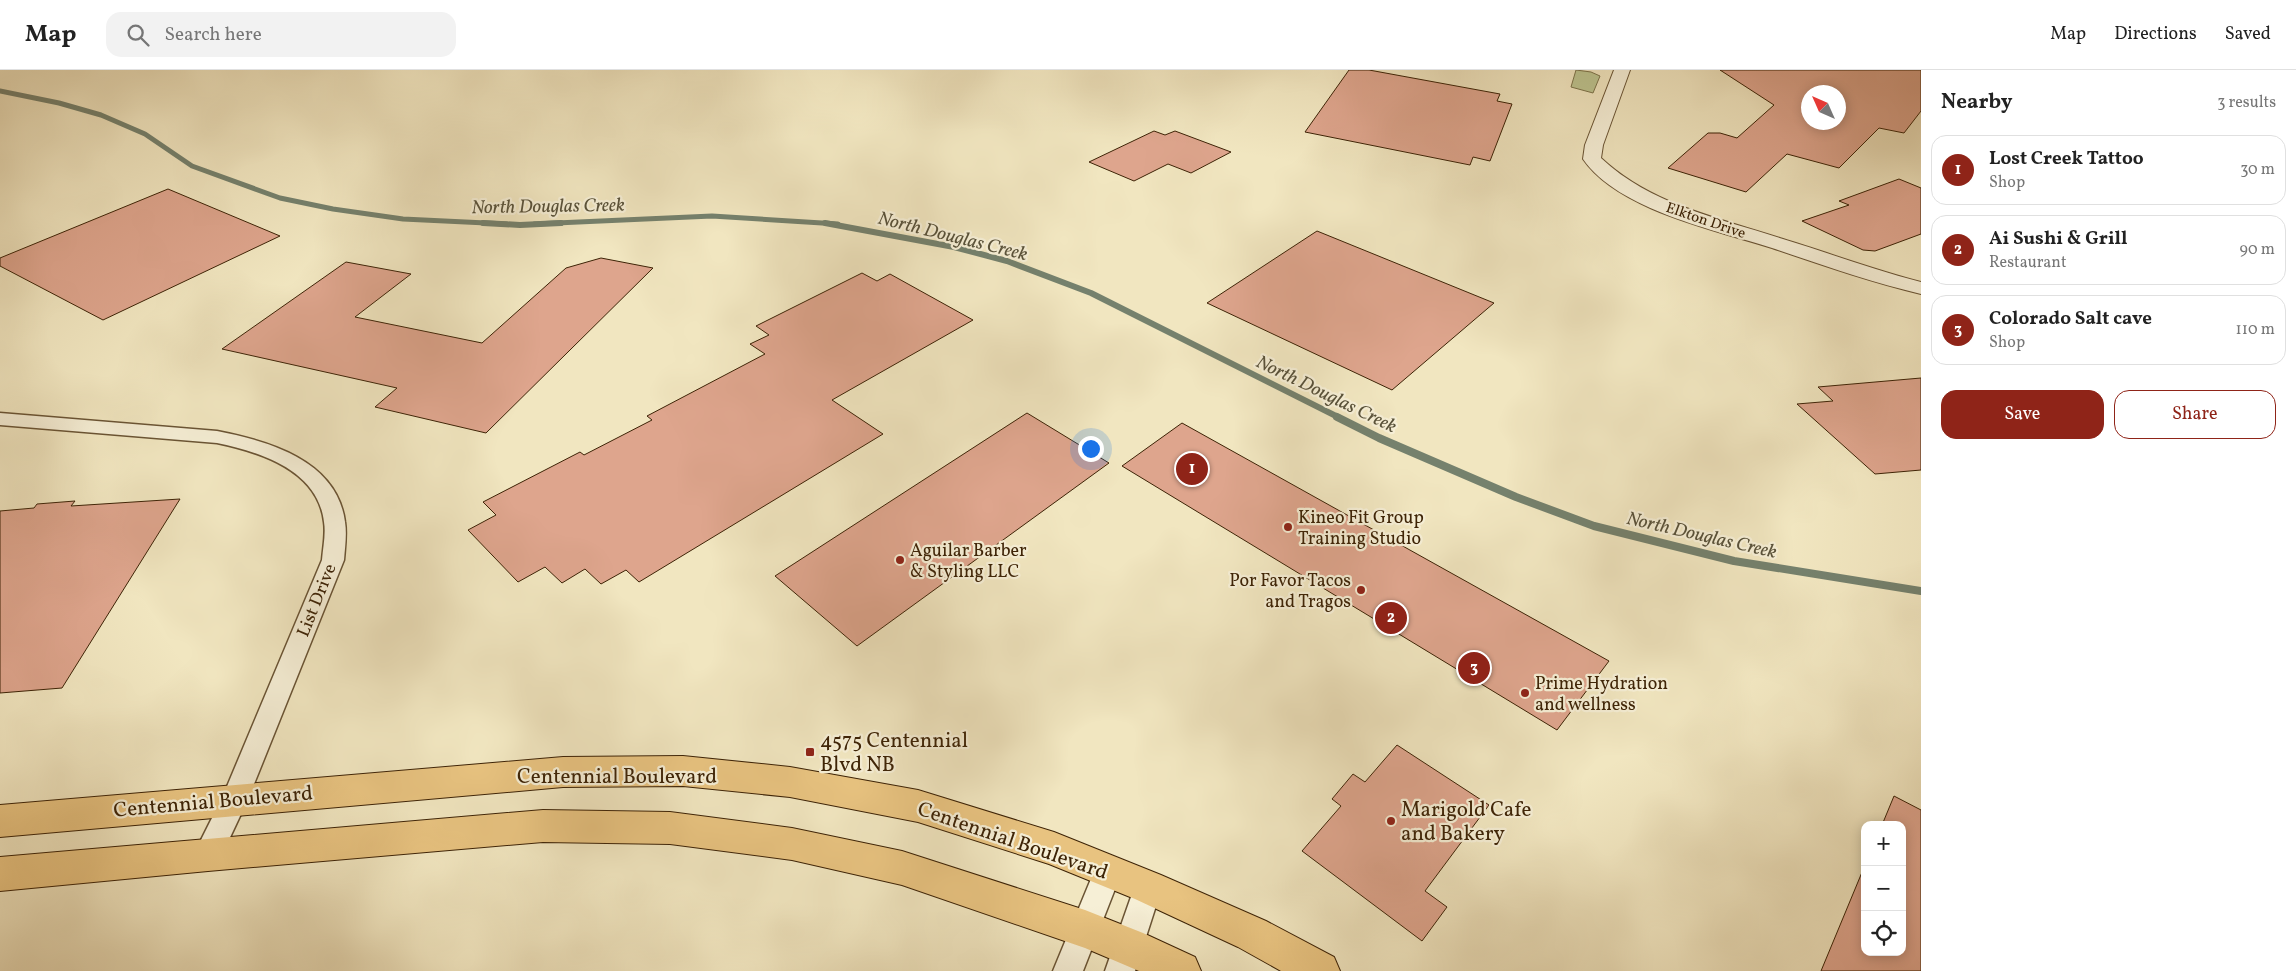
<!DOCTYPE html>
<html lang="en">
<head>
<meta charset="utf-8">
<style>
  :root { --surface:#fff; --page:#f2f2f2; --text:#222; --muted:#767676; --line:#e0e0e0; --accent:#8f2418 }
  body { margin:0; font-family:Vollkorn,serif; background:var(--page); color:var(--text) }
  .controls { position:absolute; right:15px; bottom:15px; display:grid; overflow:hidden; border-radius:10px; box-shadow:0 2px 12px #0003 }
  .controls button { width:45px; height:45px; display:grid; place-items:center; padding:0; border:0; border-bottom:1px solid var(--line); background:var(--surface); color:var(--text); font:25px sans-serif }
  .compass { position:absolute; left:1801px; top:15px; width:45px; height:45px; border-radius:50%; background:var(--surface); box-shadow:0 2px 12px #0003; rotate:315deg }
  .you { position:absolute; left:1090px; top:378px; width:18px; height:18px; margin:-12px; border:4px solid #fff; border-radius:50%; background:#1a73e8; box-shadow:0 0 0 8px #1a73e833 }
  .badge { display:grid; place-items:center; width:32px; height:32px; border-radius:50%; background:var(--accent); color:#fff; font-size:16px; font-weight:700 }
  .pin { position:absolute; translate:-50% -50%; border:2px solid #fff; box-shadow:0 1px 5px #0006 }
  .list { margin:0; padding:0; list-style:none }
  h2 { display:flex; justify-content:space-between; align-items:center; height:65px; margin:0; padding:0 20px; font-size:21px }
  h2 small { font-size:16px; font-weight:400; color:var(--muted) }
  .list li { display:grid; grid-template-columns:32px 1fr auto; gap:15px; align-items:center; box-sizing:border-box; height:70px; margin:0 10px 10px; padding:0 10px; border:1px solid var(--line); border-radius:15px }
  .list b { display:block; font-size:19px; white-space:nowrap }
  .list p { margin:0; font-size:16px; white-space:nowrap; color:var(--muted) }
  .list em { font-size:16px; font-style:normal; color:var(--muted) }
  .actions { display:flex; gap:10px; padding:15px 20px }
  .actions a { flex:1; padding:11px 0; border:1px solid var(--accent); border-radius:15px; text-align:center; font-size:18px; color:var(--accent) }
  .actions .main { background:var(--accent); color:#fff }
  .icon { flex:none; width:28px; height:28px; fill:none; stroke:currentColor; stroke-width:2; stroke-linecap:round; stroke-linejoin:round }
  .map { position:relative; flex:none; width:1921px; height:901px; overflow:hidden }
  header { display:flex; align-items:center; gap:30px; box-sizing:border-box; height:70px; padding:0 25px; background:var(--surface); border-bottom:1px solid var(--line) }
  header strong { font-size:24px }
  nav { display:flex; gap:28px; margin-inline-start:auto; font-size:18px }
  .search { width:350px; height:45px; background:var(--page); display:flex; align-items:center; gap:12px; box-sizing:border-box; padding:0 18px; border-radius:15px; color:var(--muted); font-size:19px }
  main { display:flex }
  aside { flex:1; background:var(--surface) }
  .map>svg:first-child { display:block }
  .green { fill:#bdc490; stroke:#7d744b }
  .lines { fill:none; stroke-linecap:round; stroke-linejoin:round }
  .stream-far2 { stroke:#75816d; stroke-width:5 }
  .stream-far1 { stroke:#75816d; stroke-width:6 }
  .stream { stroke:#75816d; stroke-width:8 }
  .building { fill:#dea58d; stroke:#3d2306; fill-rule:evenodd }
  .minor-casing { stroke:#6a5434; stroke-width:3 }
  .tertiary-casing { stroke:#6a5434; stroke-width:2 }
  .primary-casing { stroke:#3d2306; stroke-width:2 }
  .minor { fill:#f6efd6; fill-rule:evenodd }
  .tertiary { fill:#f6efd6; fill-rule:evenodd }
  .primary { fill:#e8c380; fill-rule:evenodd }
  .poi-dot { fill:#8f2418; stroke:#f6efd6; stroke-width:2 }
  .labels { text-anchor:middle; stroke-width:4.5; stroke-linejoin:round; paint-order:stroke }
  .far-street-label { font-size:15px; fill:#3d2306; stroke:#f6efd6 }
  .poi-label { font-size:18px; fill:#3d2306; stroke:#f6efd6; text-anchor:start }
  .street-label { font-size:18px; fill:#3d2306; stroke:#f6efd6 }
  .water-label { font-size:19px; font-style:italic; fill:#59523a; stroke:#f6efd6 }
  .near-poi-label { font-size:21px; fill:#3d2306; stroke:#f6efd6; text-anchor:start }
  .near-street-label { font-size:21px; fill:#3d2306; stroke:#f6efd6 }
</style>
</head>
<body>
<header>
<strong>Map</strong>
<div class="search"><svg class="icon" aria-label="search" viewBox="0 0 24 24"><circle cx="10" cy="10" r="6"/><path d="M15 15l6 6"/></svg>Search here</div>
<nav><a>Map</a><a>Directions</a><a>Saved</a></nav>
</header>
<main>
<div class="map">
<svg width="1921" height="901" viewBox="0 0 1921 901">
  <rect width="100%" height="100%" fill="#f1e6c0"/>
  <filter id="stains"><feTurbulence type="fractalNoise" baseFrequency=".004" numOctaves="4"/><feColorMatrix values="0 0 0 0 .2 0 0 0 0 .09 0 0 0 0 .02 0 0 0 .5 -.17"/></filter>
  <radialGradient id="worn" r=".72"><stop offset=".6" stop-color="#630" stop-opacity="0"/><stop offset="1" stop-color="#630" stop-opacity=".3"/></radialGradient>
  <!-- green -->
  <path class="green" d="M 1576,0 L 1591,2 L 1600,6 L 1593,23 L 1571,17 Z"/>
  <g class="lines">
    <!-- stream-far2 -->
    <path class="stream-far2" d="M 0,21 L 59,33 L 101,45 L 145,64 L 192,96 L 280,128 L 333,139 L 403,149 L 507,154
      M 534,154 L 712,146 L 838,154"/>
    <!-- stream-far1 -->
    <path class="stream-far1" d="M 483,153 L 520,155 L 561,153
      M 825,153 L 954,177 L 1007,191 L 1091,223 L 1340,348"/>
    <!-- stream -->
    <path class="stream" d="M 1337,347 L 1379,368 L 1516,427 L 1594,456 L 1734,491 L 1921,521"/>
  </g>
  <!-- building -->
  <path class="building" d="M 1349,0 L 1369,0 L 1500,24 L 1497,31 L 1512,34 L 1490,91 L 1473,87 L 1470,95 L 1305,62 Z
    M 1720,0 L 1921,0 L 1921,41 L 1904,63 L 1879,58 L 1839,98 L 1787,84 L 1746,122 L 1668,98 L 1708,63 L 1720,63 L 1737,68 L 1774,35 ZM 1808,22 L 1838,22 L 1838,52 L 1808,52 Z
    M 1154,61 L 1165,65 L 1175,61 L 1231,82 L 1191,103 L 1168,94 L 1134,111 L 1089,92 Z
    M 1899,109 L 1921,118 L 1921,164 L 1875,181 L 1863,180 L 1802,151 L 1849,135 L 1839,131 Z
    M 168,119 L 280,166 L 103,250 L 0,196 L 0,188 Z
    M 1317,161 L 1494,233 L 1392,320 L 1207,233 Z
    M 601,188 L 653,198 L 486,363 L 375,337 L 397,318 L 222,279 L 346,192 L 411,204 L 355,247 L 482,273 L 566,198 Z
    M 862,203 L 877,211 L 890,204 L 973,250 L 832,330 L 883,364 L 639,512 L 626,500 L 601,514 L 585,499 L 562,513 L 545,497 L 518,512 L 468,460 L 496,445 L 483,432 L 580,382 L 584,385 L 652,350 L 647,346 L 765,284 L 750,274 L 769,265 L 756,256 Z
    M 1921,308 L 1921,400 L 1875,404 L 1797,334 L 1833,331 L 1818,317 Z
    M 1027,343 L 1109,393 L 857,576 L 775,506 Z
    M 1182,353 L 1609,591 L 1557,660 L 1122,396 Z
    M 180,429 L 62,618 L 0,623 L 0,441 L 34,438 L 37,434 L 75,431 L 71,436 Z
    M 1397,675 L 1489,735 L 1425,821 L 1447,837 L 1422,871 L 1302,781 L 1341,736 L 1332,729 L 1353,704 L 1365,712 Z
    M 1894,726 L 1921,740 L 1921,901 L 1821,901 L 1865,795 L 1865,882 L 1902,882 L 1902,755 L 1882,755 Z"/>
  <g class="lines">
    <defs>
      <path id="minor" d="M 0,343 L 217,361 C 268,371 337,390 345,452 C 347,464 345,477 344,490 L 248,729 L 218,793 L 208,797 L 198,793 L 194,784 L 223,726 L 322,490 C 323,477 326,464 324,452 C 318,400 260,382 217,373 L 0,355 Z
        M 1108,788 L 1118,792 L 1122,801 L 1083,901 L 1053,901 L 1098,792 Z
        M 1148,803 L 1158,807 L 1162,817 L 1135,901 L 1105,901 L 1138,807 Z"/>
      <path id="tertiary" d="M 1614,0 L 1630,0 L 1603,75 L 1601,88 C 1651,135 1719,148 1783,169 C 1829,183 1874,200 1921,212 L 1921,224 C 1871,212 1822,195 1772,178 C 1716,160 1618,140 1583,89 L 1585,75 Z"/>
      <path id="primary" d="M 683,686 L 790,697 L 918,720 L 1054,762 L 1161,805 L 1266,851 L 1334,887 L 1340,901 L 1281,901 L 1238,877 L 1135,829 L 1049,794 L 918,752 L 790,727 L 683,716 L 563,717 L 0,767 L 0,735 L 563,687 Z
        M 543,740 L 670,742 L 792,758 L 902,781 L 1085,840 L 1143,863 L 1195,887 L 1201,901 L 1139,901 L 1085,878 L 902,815 L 792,790 L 670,774 L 543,772 L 208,801 L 0,821 L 0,787 Z"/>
    </defs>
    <!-- minor casing -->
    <use href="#minor" class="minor-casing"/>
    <!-- tertiary casing -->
    <use href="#tertiary" class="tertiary-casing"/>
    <!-- primary casing -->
    <use href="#primary" class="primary-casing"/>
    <!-- minor -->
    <use href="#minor" class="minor"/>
    <!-- tertiary -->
    <use href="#tertiary" class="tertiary"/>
    <!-- primary -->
    <use href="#primary" class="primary"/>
  </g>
  <!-- markers -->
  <g class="poi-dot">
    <circle cx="1288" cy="457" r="5"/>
    <circle cx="900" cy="490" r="5"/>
    <circle cx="1361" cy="520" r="5"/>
    <circle cx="1525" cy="623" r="5"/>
    <rect x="805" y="677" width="10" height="10" rx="2.5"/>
    <circle cx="1391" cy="751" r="5"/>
  </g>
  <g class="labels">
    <!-- far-street labels -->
    <g class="far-street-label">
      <text transform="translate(1706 150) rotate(19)" y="5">Elkton Drive</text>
    </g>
    <!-- poi labels -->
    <g class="poi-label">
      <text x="1298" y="453">Kineo Fit Group<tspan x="1298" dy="21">Training Studio</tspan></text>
      <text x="910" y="486">Aguilar Barber<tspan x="910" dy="21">&amp; Styling LLC</tspan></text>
      <text x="1351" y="516" text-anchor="end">Por Favor Tacos<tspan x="1351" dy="21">and Tragos</tspan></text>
      <text x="1535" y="619">Prime Hydration<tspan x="1535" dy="21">and wellness</tspan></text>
    </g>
    <!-- street labels -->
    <g class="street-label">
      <text transform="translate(316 530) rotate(-68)" y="6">List Drive</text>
    </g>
    <!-- water labels -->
    <g class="water-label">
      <text transform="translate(548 135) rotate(-1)" y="7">North Douglas Creek</text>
      <text transform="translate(953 165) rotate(14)" y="7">North Douglas Creek</text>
      <text transform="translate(1327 323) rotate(26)" y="7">North Douglas Creek</text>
      <text transform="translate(1702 464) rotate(13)" y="7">North Douglas Creek</text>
    </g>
    <!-- near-poi labels -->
    <g class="near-poi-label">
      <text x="820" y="677">4575 Centennial<tspan x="820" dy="24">Blvd NB</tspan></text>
      <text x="1401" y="746">Marigold Cafe<tspan x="1401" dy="24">and Bakery</tspan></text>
    </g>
    <!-- near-street labels -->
    <g class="near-street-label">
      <text x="617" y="713">Centennial Boulevard</text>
      <text transform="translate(213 731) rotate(-5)" y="7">Centennial Boulevard</text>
      <text transform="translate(1013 770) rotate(19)" y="7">Centennial Boulevard</text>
    </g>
  </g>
  <rect width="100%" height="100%" filter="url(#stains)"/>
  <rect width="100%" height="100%" fill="url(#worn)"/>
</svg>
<div class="controls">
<button>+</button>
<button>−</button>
<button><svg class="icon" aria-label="locate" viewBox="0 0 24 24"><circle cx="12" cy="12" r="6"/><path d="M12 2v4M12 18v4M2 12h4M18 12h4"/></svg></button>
</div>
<svg class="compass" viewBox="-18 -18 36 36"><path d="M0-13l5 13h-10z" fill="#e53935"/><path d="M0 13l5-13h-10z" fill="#767676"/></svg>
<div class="you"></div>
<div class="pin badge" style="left:1192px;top:399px">1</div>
<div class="pin badge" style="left:1391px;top:548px">2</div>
<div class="pin badge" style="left:1474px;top:598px">3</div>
</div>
<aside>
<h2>Nearby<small>3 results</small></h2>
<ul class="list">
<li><span class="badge">1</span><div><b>Lost Creek Tattoo</b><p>Shop</p></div><em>30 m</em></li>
<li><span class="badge">2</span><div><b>Ai Sushi &amp; Grill</b><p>Restaurant</p></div><em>90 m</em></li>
<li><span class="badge">3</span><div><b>Colorado Salt cave</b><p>Shop</p></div><em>110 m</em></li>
</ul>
<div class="actions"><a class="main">Save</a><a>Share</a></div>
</aside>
</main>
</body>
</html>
